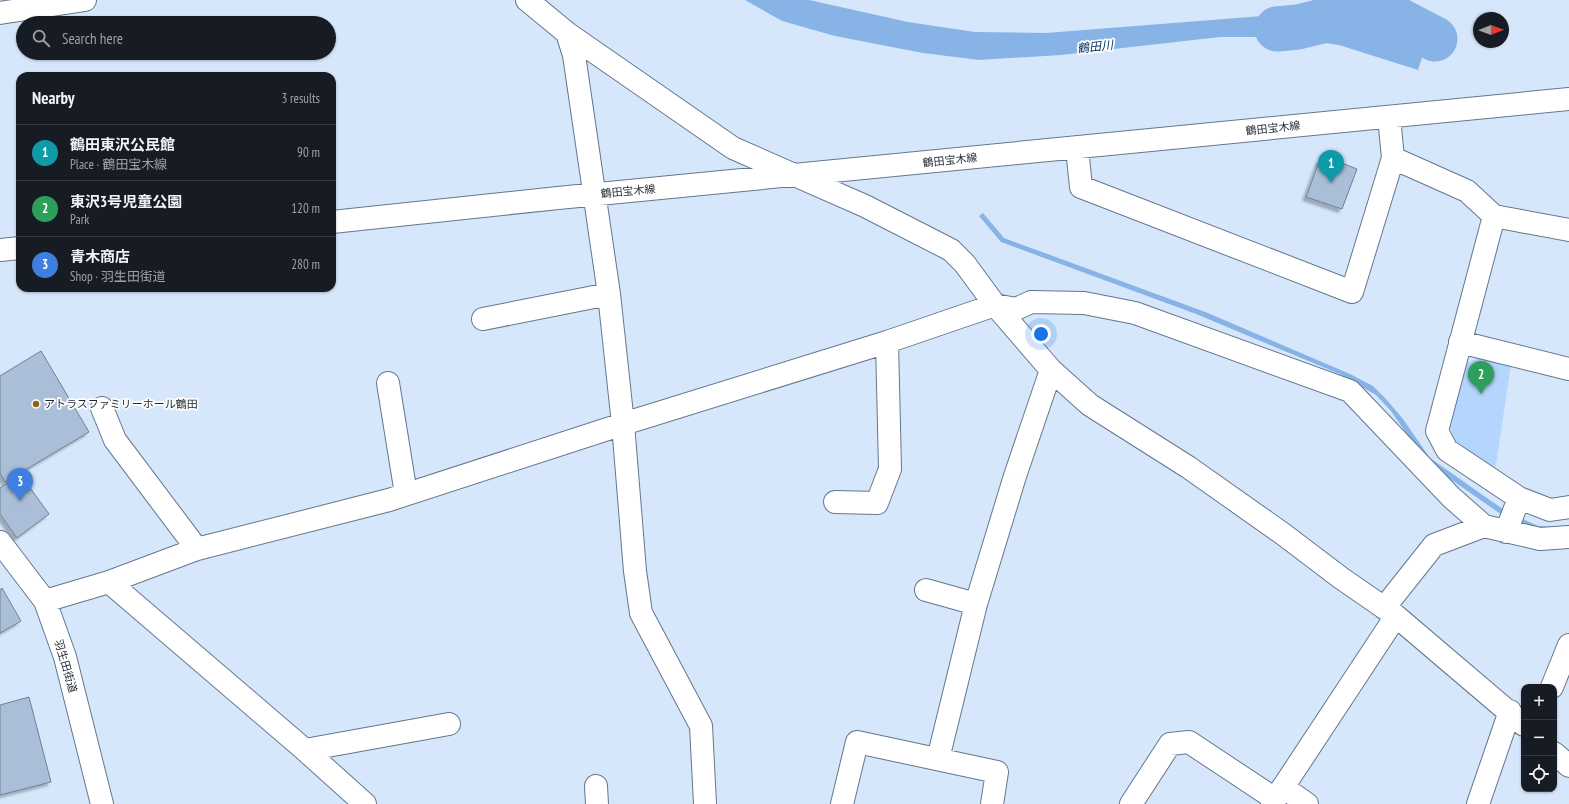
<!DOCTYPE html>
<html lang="en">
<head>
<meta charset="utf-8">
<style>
  :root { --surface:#171b24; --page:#242831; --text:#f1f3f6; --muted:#9ea1a6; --line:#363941; --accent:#b45309 }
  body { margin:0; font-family:"PT Sans Narrow","Noto Sans JP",sans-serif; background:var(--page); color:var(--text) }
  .controls { position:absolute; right:12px; bottom:12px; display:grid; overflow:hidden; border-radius:8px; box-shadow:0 1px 3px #0004 }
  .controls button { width:36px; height:36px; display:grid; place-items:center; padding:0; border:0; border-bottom:1px solid var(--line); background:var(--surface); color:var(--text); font:20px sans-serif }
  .compass { position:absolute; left:1473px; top:12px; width:36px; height:36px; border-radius:50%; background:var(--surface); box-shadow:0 1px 3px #0004; rotate:89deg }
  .you { position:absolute; left:1041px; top:334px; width:14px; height:14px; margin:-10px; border:3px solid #fff; border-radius:50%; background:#1a73e8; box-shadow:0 0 0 6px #1a73e833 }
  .badge { display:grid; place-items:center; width:26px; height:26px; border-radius:50%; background:var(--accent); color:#fff; font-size:13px; font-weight:700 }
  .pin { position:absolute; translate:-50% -33px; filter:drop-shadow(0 1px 2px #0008) }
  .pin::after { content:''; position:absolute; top:21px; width:14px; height:12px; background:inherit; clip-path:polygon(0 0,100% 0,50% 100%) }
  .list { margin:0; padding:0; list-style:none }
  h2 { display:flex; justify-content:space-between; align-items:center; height:52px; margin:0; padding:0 16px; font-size:17px }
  h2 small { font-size:13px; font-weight:400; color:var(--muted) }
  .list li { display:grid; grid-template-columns:26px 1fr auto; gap:12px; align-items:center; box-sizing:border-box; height:56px; padding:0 16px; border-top:1px solid var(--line) }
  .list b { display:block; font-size:15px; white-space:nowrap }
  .list p { margin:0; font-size:13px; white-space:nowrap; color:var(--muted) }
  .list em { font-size:13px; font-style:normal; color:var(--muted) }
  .icon { flex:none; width:22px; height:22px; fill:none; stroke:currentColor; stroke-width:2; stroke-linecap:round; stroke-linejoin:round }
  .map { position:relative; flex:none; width:1569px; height:804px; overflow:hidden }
  .search { position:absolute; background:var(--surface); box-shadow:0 1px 3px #0004; left:16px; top:16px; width:320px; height:44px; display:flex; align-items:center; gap:10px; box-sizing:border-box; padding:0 14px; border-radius:22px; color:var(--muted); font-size:15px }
  .panel { position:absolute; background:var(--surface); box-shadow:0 1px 3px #0004; left:16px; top:72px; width:320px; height:220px; border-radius:12px }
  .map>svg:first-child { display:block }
  .green { fill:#b4d6fe }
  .water { fill:#87b3e7 }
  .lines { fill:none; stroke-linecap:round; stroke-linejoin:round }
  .river { stroke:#87b3e7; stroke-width:45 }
  .building { fill:#aabfd7; stroke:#6e8198; filter:url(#shadow) }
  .minor-casing { stroke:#64778d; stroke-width:24 }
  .minor { stroke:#fff; stroke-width:22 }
  .poi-dot { fill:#936212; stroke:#fff; stroke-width:1.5 }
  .labels { text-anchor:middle; stroke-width:3.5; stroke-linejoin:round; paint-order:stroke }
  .street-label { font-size:11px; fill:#1e262f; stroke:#fff }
  .poi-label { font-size:11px; fill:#1e262f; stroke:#fff; text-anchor:start }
  .water-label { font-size:12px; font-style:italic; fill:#002c59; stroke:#fff }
</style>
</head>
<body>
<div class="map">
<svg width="1569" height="804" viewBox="0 0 1569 804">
  <defs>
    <filter id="shadow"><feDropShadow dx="-3.5" dy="3.5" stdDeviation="1" flood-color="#0004"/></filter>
  </defs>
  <rect width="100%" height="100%" fill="#d6e7fb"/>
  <!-- green -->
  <path class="green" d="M 1480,358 L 1511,365 L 1495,471 L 1456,441 L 1448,423 L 1465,363 Z"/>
  <!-- water -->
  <path class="water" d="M 745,0 L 809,0 L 908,22 L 975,32 L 1046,33 L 1287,14 L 1387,22 L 1431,30 L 1418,70 L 1339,45 L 1287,37 L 1220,37 L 1061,55 L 979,60 L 923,53 L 835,36 L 782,21 Z
    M 983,213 L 1004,238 L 1208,313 L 1350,374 L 1373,386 L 1385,398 L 1403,419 L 1430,458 L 1504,510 L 1538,526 L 1560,527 L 1569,526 L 1569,531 L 1534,530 L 1502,515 L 1426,462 L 1391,411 L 1376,395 L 1342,375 L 1196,314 L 1001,242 L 979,216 Z"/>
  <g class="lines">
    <!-- river -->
    <path class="river" d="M 1277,29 L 1298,27 L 1351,14 L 1395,18 L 1435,39"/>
  </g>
  <!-- building -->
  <path class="building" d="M 1320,159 L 1338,166 L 1339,162 L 1357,169 L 1342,209 L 1306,197 Z
    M 41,351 L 89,432 L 5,482 L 0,473 L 0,376 Z
    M 20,474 L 49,514 L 17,538 L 0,514 L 0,488 Z
    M 2,588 L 21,621 L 0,633 L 0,590 Z
    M 29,697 L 51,782 L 0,795 L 0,705 Z"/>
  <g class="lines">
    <defs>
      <path id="minor" d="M 527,0 L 567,33 L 733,148 L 865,206 L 951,250 L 965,264 L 995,305 L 1051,370 L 1090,405 L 1188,467 L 1283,534 L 1341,578 L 1396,616 L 1524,725
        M 0,13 L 85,0
        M 567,33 L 574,55 L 609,294 L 623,424 L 635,571 L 641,613 L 701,726 L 705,804
        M 1389,117 L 1393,158
        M 1077,148 L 1081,187 L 1352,292 L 1393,158 L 1467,191 L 1494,216 L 1437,431 L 1447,450 L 1519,498 L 1550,510 L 1569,507
        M 1494,216 L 1569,230
        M 332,222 L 558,198 L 1569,99
        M 0,250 L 20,248
        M 483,319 L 609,294
        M 1460,342 L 1569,369
        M 388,383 L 406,494
        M 102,408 L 115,440 L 197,549
        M 835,502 L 877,503 L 890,469 L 887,342
        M 1506,532 L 1519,498
        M 0,542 L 45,601 L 65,657 L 102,804
        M 109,582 L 305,750 L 365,804
        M 926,590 L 976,604
        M 45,601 L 109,582 L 197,549 L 389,500 L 623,424 L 887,342 L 995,305 L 1016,309 L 1031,302 L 1084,303 L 1135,313 L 1350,391 L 1451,497 L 1484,526 L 1540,539 L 1569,537
        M 1384,608 L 1434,545 L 1484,526
        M 1552,687 L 1569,645
        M 305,750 L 449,724
        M 1554,753 L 1569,766
        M 938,759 L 976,604 L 1015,476 L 1051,370
        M 596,786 L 597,804
        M 1283,787 L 1307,804
        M 842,804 L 857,742 L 997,772 L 992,804
        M 1131,804 L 1170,744 L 1189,742 L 1275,799
        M 1272,804 L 1396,616
        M 1478,804 L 1510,711"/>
    </defs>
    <!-- minor casing -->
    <use href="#minor" class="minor-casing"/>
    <!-- minor -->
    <use href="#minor" class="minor"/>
  </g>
  <!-- markers -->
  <circle class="poi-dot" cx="36" cy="404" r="4"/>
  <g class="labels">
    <!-- street labels -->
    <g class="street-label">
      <text transform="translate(1273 128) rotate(-6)" y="4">鶴田宝木線</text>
      <text transform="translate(950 160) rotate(-6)" y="4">鶴田宝木線</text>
      <text transform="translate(628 191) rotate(-5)" y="4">鶴田宝木線</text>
      <text transform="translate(66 666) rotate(74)" y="4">羽生田街道</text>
    </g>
    <!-- poi labels -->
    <g class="poi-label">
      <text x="44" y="408">アトラスファミリーホール鶴田</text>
    </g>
    <!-- water labels -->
    <g class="water-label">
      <text transform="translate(1095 47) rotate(-6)" y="4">鶴田川</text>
    </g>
  </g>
</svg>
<div class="controls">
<button>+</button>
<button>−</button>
<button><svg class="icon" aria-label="locate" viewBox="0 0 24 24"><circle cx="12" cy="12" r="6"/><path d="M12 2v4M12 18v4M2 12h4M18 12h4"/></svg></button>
</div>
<svg class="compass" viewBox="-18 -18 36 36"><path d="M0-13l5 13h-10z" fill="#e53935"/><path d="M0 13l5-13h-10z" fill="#9ea1a6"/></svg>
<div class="you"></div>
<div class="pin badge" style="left:1331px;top:183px;background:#0f9aa8">1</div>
<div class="pin badge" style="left:1481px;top:394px;background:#2e9e5b">2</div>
<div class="pin badge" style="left:20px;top:501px;background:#3f7fe0">3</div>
<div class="search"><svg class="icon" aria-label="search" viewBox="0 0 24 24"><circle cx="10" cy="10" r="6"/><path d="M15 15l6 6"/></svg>Search here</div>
<section class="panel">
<h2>Nearby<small>3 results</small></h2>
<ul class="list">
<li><span class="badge" style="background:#0f9aa8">1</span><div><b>鶴田東沢公民館</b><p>Place · 鶴田宝木線</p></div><em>90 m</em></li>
<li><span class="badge" style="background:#2e9e5b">2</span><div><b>東沢3号児童公園</b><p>Park</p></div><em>120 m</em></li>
<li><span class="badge" style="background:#3f7fe0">3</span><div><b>青木商店</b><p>Shop · 羽生田街道</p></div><em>280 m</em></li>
</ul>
</section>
</div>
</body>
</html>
